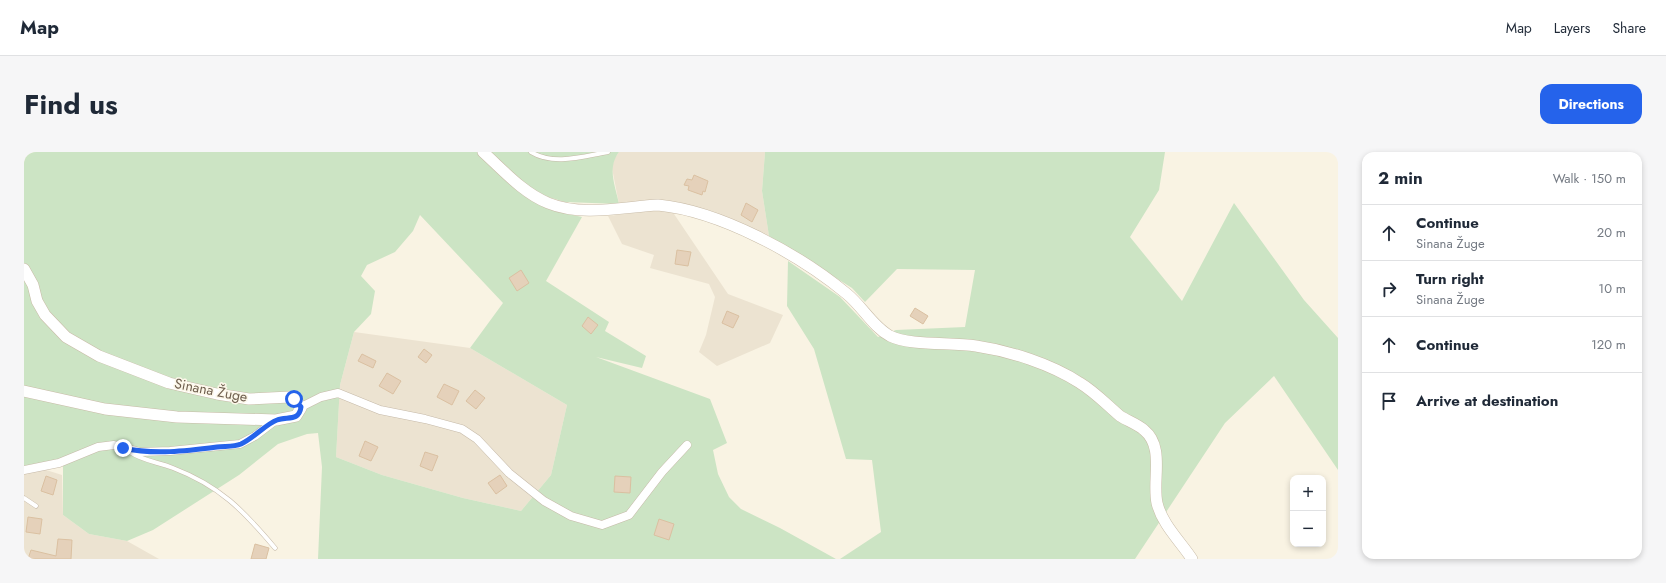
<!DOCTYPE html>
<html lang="en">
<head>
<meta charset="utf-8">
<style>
  :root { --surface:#fff; --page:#f6f6f7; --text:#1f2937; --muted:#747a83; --line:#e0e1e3; --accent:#2563eb }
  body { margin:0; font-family:Jost,sans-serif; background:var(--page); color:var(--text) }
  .controls { position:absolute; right:12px; bottom:12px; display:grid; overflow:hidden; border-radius:8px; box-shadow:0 2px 6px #0003 }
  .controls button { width:36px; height:36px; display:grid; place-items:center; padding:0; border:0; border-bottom:1px solid var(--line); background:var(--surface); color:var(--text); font:20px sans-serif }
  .stop { position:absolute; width:12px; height:12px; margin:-9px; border:3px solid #2563eb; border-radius:50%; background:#fff }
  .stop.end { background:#2563eb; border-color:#fff; box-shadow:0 1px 4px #0008 }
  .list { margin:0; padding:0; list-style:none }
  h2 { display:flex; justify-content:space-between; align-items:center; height:52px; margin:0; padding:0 16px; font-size:17px }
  h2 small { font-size:13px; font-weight:400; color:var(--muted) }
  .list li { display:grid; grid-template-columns:26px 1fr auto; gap:12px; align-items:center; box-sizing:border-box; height:56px; padding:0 16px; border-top:1px solid var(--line) }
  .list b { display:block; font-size:15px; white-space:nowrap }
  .list p { margin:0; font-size:13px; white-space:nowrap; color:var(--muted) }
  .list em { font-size:13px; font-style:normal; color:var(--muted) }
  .icon { flex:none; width:22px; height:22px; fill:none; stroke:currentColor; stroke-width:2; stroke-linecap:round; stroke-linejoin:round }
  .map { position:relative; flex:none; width:1314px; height:407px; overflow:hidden; border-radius:12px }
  header { display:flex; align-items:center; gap:24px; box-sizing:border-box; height:56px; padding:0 20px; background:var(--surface); border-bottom:1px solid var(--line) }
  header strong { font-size:19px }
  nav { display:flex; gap:22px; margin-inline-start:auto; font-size:14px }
  .intro { display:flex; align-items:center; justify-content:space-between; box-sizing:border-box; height:96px; padding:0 24px }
  h1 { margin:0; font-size:28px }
  .button { padding:10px 18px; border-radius:12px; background:var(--accent); color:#fff; font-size:14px; font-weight:700 }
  main { display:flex; gap:24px; padding:0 24px }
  aside { flex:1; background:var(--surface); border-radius:12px; box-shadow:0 2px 6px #0003 }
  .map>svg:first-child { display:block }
  .residential { fill:#ece3d1 }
  .green { fill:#cce4c4; fill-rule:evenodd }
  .building { fill:#e5d1ba; stroke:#dac0a1 }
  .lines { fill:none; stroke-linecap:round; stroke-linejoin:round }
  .lane-casing { stroke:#c6baa9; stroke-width:5 }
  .street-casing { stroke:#c6baa9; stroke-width:9 }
  .secondary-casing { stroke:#c8bba7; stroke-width:12 }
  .lane { stroke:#fff; stroke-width:4 }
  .street { stroke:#fff; stroke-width:8 }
  .secondary { stroke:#fff; stroke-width:11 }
  .route { stroke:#2563eb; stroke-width:5 }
  .labels { text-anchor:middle; stroke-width:3; stroke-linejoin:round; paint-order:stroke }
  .street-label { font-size:14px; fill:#6d5d4d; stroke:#fcf7e9 }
</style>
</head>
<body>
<header>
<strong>Map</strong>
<nav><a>Map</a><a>Layers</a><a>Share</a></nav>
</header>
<div class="intro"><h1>Find us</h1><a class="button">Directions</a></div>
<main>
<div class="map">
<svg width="1314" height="407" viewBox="0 0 1314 407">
  <rect width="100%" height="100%" fill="#f9f3e3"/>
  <!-- residential -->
  <path class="residential" d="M 595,0 L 741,0 L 738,39 L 745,84 L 716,72 L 595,52 L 588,16 L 590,7 Z
    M 626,59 L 648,59 L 704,142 L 759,163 L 746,191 L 693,214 L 675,200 L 682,183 L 691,145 L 685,132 L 626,116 L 630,103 L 598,92 L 584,64 Z
    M 330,180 L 446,196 L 543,253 L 527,323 L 497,359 L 439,346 L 358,323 L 312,305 L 316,233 Z
    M 19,317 L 38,323 L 39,363 L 65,382 L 103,389 L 135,407 L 0,407 L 0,320 Z"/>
  <!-- green -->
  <path class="green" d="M 0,0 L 595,0 C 583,16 591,33 595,52 L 541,50 L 521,44 L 522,56 L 535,60 L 558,65 L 522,129 L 585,170 L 581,179 L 622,204 L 618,216 L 572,205 L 686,247 L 703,291 L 689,298 L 694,322 L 705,345 L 717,357 L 756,376 L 812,407 L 294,407 L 298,315 L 294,281 L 283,282 L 254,292 L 215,323 L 129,378 L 103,389 L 65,382 L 39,363 L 39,306 L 0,314 ZM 396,63 L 479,151 L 446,196 L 543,253 L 527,323 L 497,359 L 439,346 L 358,323 L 312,305 L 316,233 L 330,180 L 347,162 L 351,139 L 337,124 L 343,113 L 371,100 L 389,79 Z
    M 741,0 L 1141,0 L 1135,38 L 1106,85 L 1158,149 L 1210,51 L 1280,148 L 1314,186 L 1314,318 L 1250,224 L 1201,271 L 1111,407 L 816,407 L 857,380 L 848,308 L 822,307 L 790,197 L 763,154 L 764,109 L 816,145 L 854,185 L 872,178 L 941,175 L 951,118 L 873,117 L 841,150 L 828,136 L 745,84 L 738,39 Z"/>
  <!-- building -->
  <path class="building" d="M 670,23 L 684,29 L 681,40 L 679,39 L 678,43 L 664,38 L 665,34 L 660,33 L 663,27 L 668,28 Z
    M 722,51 L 734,58 L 728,70 L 717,63 Z
    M 653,98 L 667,100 L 664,114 L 651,112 Z
    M 497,118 L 505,131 L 493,139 L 485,126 Z
    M 891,156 L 904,164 L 899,172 L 886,164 Z
    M 703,159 L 715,164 L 709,176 L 698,171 Z
    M 564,165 L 574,173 L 567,182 L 558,174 Z
    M 400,197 L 408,203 L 402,211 L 394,205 Z
    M 338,202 L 352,209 L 349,216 L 334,209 Z
    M 363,221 L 377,229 L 369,242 L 355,234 Z
    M 420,232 L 435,239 L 428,253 L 413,245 Z
    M 451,238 L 461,246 L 452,257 L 442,249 Z
    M 341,289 L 354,295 L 347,309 L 335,304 Z
    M 401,300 L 414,304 L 408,319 L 396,314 Z
    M 476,323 L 483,334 L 472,342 L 464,331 Z
    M 22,324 L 33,328 L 29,343 L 17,339 Z
    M 591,324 L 607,325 L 606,341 L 590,340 Z
    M 4,365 L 18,367 L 16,382 L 2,380 Z
    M 635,367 L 650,372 L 645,388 L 630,383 Z
    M 34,387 L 48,388 L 47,407 L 4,407 L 7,398 L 32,404 Z
    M 231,392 L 245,396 L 242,407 L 227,407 Z"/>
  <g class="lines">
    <defs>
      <path id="lane" d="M 507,0 C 530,14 560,4 584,0
        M 106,300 C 119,309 134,310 149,316 C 196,334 219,358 251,396
        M 0,346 L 12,354"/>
      <path id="street" d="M 277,255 L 297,245 L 314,241 L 356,258 L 401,267 L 438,277 L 453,287 L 485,321 L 520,349 L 547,364 L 578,373 L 605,363 L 638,320 L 663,293
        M 0,318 L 35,311 L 74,295 L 90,293 L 116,300 L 146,299 L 216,292 L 231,284 L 252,268"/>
      <path id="secondary" d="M 459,0 C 479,18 499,41 524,51 C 558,65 599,55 634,53 C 696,59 775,102 823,142 C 838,154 849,175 866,184 C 886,194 928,190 952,194 C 986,199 1027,212 1056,231 C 1071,240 1083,253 1096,264 C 1104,269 1113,272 1120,278 C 1141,295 1128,328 1133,351 C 1138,372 1156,389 1168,407
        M 0,117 L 9,133 L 13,149 L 21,163 L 42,185 L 75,204 L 145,231 L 193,242 L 225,247 L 266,245 L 273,249 L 277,256 L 272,264 L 252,268 L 153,265 L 81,257 L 0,239"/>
    </defs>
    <!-- lane casing -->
    <use href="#lane" class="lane-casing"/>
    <!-- street casing -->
    <use href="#street" class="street-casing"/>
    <!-- secondary casing -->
    <use href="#secondary" class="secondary-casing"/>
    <!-- lane -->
    <use href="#lane" class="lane"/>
    <!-- street -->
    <use href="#street" class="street"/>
    <!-- secondary -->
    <use href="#secondary" class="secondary"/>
  </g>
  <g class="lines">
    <!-- route -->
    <path class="route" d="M 99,296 C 130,303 162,299 193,295 C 201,294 210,295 217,292 C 230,286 242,272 253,268 C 263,264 275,270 277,255 L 270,247"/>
  </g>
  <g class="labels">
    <!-- street labels -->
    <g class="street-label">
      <text transform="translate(187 238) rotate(11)" y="5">Sinana Žuge</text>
    </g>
  </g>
</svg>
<div class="controls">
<button>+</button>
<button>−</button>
</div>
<div class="stop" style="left:270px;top:247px"></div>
<div class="stop end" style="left:99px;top:296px"></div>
</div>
<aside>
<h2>2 min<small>Walk · 150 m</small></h2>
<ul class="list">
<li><svg class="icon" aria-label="ahead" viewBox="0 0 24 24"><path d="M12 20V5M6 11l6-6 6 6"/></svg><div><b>Continue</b><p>Sinana Žuge</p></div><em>20 m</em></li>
<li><svg class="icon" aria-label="right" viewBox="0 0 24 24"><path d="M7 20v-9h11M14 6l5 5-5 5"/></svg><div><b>Turn right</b><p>Sinana Žuge</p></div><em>10 m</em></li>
<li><svg class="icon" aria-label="ahead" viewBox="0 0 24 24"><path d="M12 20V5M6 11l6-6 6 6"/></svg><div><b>Continue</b></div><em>120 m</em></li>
<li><svg class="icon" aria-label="arrive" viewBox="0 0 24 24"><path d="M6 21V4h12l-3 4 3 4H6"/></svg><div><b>Arrive at destination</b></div></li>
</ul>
</aside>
</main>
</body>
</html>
